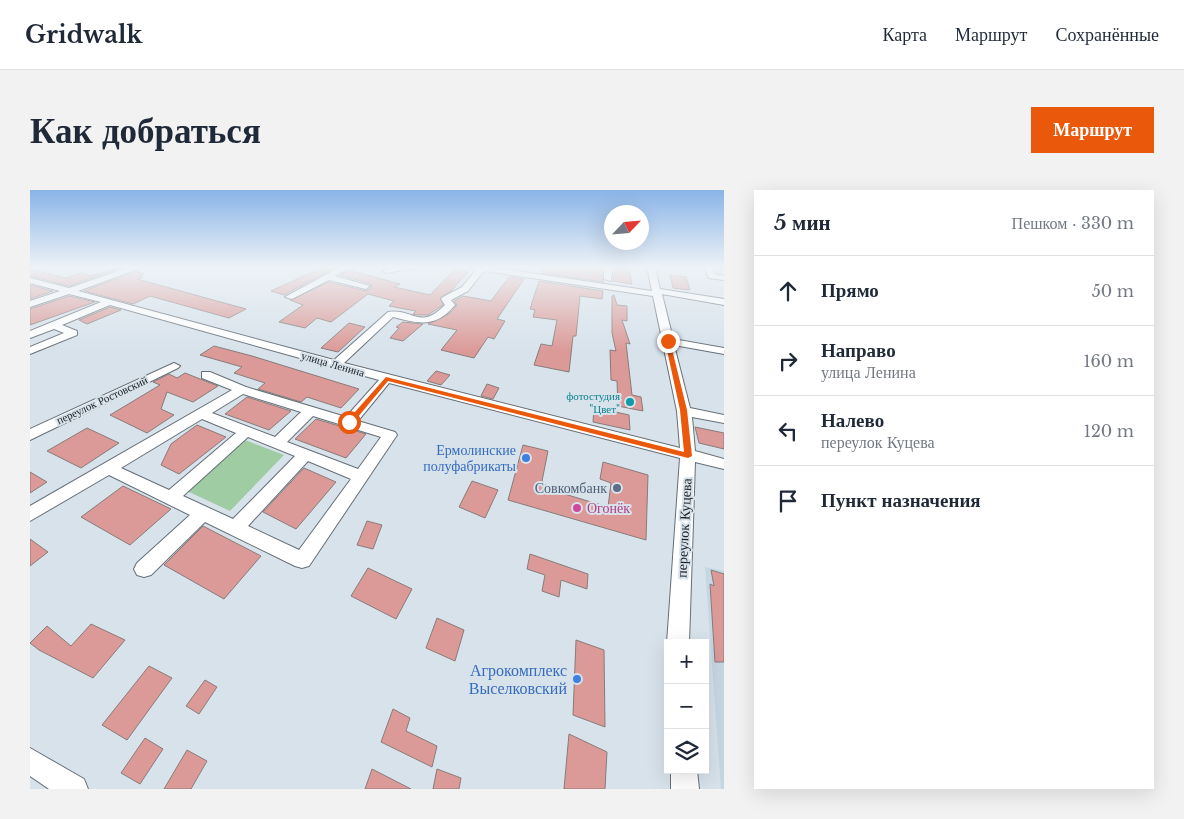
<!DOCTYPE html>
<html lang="ru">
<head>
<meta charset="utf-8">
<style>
  :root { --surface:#fff; --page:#f2f2f3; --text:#1f2937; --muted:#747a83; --line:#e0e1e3; --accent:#ea580c }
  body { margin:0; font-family:"Libre Baskerville",serif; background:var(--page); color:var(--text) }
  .controls { position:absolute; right:15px; bottom:15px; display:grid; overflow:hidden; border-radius:0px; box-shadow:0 5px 20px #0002 }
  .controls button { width:45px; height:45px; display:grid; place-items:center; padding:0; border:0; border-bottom:1px solid var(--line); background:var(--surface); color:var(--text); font:25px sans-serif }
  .compass { position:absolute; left:574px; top:15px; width:45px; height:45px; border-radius:50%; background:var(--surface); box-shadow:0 5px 20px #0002; rotate:64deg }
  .stop { position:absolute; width:15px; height:15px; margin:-11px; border:4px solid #ea580c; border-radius:50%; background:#fff }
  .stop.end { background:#ea580c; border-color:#fff; box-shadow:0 1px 5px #0008 }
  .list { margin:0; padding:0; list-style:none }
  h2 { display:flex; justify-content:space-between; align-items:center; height:65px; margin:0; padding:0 20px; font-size:21px }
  h2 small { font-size:16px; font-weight:400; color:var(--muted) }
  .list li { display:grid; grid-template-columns:32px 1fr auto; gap:15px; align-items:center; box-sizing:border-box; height:70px; padding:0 20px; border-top:1px solid var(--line) }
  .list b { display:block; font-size:19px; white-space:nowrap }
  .list p { margin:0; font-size:16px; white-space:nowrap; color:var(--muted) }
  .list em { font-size:16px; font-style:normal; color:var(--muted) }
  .icon { flex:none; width:28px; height:28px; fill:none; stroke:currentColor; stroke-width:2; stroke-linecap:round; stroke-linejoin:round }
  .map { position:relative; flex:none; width:694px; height:599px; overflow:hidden; border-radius:0px }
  header { display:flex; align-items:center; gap:30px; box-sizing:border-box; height:70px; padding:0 25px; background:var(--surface); border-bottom:1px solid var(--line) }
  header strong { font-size:24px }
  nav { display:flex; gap:28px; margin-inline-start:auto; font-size:18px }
  .intro { display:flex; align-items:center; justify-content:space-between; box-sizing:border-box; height:120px; padding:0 30px }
  h1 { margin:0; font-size:35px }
  .button { padding:12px 22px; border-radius:0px; background:var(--accent); color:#fff; font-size:18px; font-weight:700 }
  main { display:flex; gap:30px; padding:0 30px }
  aside { flex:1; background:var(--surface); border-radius:0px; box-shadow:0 5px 20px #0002 }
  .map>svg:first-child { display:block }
  .built { fill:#c6d7e4 }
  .green { fill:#9fcca3 }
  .building { fill:#db9a98; stroke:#887b7a }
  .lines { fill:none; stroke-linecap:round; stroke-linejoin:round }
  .minor-casing { stroke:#666f77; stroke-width:2 }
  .minor { fill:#fff; fill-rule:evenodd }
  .route { fill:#ea580c }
  .culture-dot { fill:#0f9aa8; stroke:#d7e2eb; stroke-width:2 }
  .shop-dot { fill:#3f7fe0; stroke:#d7e2eb; stroke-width:2 }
  .service-dot { fill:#5c6f8a; stroke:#d7e2eb; stroke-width:2 }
  .hotel-dot { fill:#d1479c; stroke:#d7e2eb; stroke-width:2 }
  .labels { text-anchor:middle; stroke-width:4; stroke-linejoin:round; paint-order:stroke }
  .far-street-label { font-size:11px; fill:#1d2124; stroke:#d7e2eb }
  .far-culture-label { font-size:11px; fill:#0d838f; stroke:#d7e2eb; text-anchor:end }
  .shop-label { font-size:14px; fill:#366cbe; stroke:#d7e2eb; text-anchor:end }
  .service-label { font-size:14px; fill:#4e5e75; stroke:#d7e2eb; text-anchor:end }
  .hotel-label { font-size:14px; fill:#b23c85; stroke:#d7e2eb; text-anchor:start }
  .street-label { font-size:14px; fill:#1d2124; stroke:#d7e2eb }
  .near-shop-label { font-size:16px; fill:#366cbe; stroke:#d7e2eb; text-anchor:end }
</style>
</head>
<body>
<header>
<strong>Gridwalk</strong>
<nav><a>Карта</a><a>Маршрут</a><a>Сохранённые</a></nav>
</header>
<div class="intro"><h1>Как добраться</h1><a class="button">Маршрут</a></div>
<main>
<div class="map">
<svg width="694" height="599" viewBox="0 0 694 599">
  <rect width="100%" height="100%" fill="#d7e2eb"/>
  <!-- built -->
  <path class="built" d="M 675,377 L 694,381 L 694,599 L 691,599 Z"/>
  <!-- green -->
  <path class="green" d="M 215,250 L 254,265 L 200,321 L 157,301 Z"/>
  <!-- building -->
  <path class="building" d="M 93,77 L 39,96 L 0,86 L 0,79 L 36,88 L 51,83 L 60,86 Z
    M 294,77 L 306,77 L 254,105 L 241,101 Z
    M 513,77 L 572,78 L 572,89 L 574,92 L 512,83 Z
    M 585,77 L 599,79 L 602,94 L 583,91 Z
    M 425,79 L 438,82 L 421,101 L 410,108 L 413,115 L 398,125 L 387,125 L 383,124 L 386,121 L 359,116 L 364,111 L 338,104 L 301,132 L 287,128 L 275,138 L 249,132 L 273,115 L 260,110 L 299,92 L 336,101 L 341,98 L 341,94 L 310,85 L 319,80 L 370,94 L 364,97 L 400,105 Z
    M 107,81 L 114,84 L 109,85 L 113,87 L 107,89 L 216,119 L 199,128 L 120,106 L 103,114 L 54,101 Z
    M 640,85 L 656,87 L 660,100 L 643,98 Z
    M 479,87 L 494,89 L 467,129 L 475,131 L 464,149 L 458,147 L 444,168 L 411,160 L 427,140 L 398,134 L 419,124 L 427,115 L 424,111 L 433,106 L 461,111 Z
    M 509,91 L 573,101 L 572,109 L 550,106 L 546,146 L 543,146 L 539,182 L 504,175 L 511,154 L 522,156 L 527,130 L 503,127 L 505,120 L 500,119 Z
    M 0,95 L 23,101 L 0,109 Z
    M 584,105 L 587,115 L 597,116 L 597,131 L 592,130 L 600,154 L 596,153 L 602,205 L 611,207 L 613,221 L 588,216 L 587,191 L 581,190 L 580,160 L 586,161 L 582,143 L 582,106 Z
    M 39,106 L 65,112 L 0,135 L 0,119 Z
    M 80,117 L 91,120 L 57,134 L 49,130 Z
    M 373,132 L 393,134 L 373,151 L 360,148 L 369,138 L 366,137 Z
    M 319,133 L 335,137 L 308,162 L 291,158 Z
    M 184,156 L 222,166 L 329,199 L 311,218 L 277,207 L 271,212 L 228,199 L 235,193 L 204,183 L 212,177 L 170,165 Z
    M 406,181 L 420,185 L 411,195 L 397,191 Z
    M 155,183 L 188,196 L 163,212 L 137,202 L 131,219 L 144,225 L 117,243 L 80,225 L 130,195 L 123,192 L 139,184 L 147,188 Z
    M 457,194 L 469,198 L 463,209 L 451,206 Z
    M 217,207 L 261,221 L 239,240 L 195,224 Z
    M 564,217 L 599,225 L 600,240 L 563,232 Z
    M 286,229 L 336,244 L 316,268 L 265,249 Z
    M 167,235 L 196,247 L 149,284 L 131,275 L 141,254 Z
    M 665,237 L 694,243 L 694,259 L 669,253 Z
    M 57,238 L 89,253 L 51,278 L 17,261 Z
    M 493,255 L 518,261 L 512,291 L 521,300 L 578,317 L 581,293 L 570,289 L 573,272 L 618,285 L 616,350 L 478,310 Z
    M 274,278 L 306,292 L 266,339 L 233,322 Z
    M 0,282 L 17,292 L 0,303 Z
    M 442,291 L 468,300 L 455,328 L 429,317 Z
    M 93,296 L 141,319 L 100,355 L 51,327 Z
    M 337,331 L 352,335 L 343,359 L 327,355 Z
    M 173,336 L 231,366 L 194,409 L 134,375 Z
    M 0,349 L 18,362 L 0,376 Z
    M 500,364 L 558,384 L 557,399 L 531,390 L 529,407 L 512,401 L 515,385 L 497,379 Z
    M 338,378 L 382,399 L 366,429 L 321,406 Z
    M 681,380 L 694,384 L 694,472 L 685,472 L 680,394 L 684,396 Z
    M 407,428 L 434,440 L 425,471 L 396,458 Z
    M 61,434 L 95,450 L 63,488 L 9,460 L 0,453 L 17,436 L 41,456 Z
    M 546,450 L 574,460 L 575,537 L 543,525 Z
    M 119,476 L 142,488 L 97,550 L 72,535 Z
    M 175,490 L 187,497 L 169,524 L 156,516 Z
    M 363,519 L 380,528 L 376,541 L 407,556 L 402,577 L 351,552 Z
    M 539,544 L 577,562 L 575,599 L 534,599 Z
    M 115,548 L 133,559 L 110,594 L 91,583 Z
    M 157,560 L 177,571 L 161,599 L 134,599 Z
    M 342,579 L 381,599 L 335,599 Z
    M 407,579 L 431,588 L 429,599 L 403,599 Z"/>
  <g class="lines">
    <defs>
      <path id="minor" d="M 100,77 L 113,77 L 48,101 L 304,170 L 358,122 C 384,118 389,141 415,115 L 411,109 L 413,107 L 432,97 L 446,80 L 438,77 L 460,77 L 622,101 L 617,77 L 625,77 L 630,99 L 694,109 L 694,115 L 632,104 L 643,149 L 694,158 L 694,164 L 644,155 L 660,218 L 694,225 L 694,233 L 662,227 L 665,261 L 694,269 L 694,279 L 665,272 L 659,453 L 638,453 L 638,455 L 637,453 L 650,268 L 359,193 L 328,231 L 365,242 L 367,245 L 279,376 L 272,378 L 265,376 L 175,332 L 121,385 L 114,387 L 107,385 L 104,379 L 107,373 L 160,325 L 79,285 L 0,331 L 0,316 L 202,200 L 172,188 L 172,182 L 180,182 L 216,197 L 316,227 L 349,190 L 80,115 L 32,135 L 47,141 L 47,145 L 0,164 L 0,157 L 34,143 L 24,139 L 0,148 L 0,141 L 71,112 L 39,104 L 0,117 L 0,111 L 30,101 L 0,93 L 0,88 L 39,98 ZM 454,81 L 623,106 L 647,221 L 650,258 L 314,173 L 363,127 C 389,134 406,138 425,115 L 421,110 L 438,101 ZM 213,204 L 271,222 L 245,247 L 182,223 ZM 283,226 L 351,247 L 328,279 L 257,252 ZM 172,229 L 206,243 L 139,300 L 91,278 ZM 218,247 L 265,266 L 203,329 L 153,306 ZM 278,271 L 321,289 L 269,360 L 218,336 Z
        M 310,77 L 321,77 L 305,86 L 340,96 L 336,99 L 299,90 L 262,109 L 255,107 Z
        M 366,77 L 387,77 L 357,83 L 353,81 Z
        M 574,77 L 582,77 L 581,91 L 574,89 Z
        M 674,77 L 682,77 L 685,84 L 694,86 L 694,90 L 679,88 Z
        M 144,173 L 150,176 L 148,178 L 0,250 L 0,239 Z
        M 0,558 L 54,589 L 58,599 L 19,599 L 0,586 Z
        M 641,580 L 667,580 L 669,599 L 641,599 Z"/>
    </defs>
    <!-- minor casing -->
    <use href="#minor" class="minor-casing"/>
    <!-- minor -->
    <use href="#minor" class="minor"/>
  </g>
  <!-- sky -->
  <linearGradient id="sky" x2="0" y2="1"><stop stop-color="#89b4e8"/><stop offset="0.48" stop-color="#edf2f6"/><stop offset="1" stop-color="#edf2f6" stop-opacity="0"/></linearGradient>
  <rect width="694" height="161" fill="url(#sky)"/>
  <!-- route -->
  <path class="route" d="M 638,150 L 640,151 L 657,220 L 662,266 L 658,268 L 358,191 L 322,234 L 316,232 L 356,187 L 654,262 L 650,220 L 635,151 Z"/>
  <!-- markers -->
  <circle class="culture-dot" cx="600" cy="212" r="5"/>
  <g class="shop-dot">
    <circle cx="496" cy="268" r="5"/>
    <circle cx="547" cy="489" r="5"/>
  </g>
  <circle class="service-dot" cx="587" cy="298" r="5"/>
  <circle class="hotel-dot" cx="547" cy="318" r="5"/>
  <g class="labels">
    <!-- far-street labels -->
    <g class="far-street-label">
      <text transform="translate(303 174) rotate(16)" y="4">улица Ленина</text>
      <text transform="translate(72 210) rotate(-25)" y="4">переулок Ростовский</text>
    </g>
    <!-- far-culture labels -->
    <g class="far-culture-label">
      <text x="590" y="210">фотостудия<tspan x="590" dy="13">"Цвет"</tspan></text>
    </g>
    <!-- shop labels -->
    <g class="shop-label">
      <text x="486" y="265">Ермолинские<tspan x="486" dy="16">полуфабрикаты</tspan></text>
    </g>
    <!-- service labels -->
    <g class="service-label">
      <text x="577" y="303">Совкомбанк</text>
    </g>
    <!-- hotel labels -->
    <g class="hotel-label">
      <text x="557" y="323">Огонёк</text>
    </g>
    <!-- street labels -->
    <g class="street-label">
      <text transform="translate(654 338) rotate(-87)" y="5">переулок Куцева</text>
    </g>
    <!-- near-shop labels -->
    <g class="near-shop-label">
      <text x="537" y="486">Агрокомплекс<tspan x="537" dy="18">Выселковский</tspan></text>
    </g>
  </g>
</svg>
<div class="controls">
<button>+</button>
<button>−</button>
<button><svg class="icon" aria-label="layers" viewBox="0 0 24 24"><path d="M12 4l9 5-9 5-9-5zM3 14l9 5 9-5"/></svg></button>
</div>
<svg class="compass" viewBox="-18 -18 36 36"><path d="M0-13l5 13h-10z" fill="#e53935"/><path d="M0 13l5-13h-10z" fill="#747a83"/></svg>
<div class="stop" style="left:319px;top:232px"></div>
<div class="stop end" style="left:638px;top:151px"></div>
</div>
<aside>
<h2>5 мин<small>Пешком · 330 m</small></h2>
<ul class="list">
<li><svg class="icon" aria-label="ahead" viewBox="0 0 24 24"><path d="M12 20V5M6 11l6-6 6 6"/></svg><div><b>Прямо</b></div><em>50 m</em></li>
<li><svg class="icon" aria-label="right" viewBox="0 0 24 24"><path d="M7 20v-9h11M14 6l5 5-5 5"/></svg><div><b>Направо</b><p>улица Ленина</p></div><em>160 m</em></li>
<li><svg class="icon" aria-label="left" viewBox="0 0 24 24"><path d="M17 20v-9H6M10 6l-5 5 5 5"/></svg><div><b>Налево</b><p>переулок Куцева</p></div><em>120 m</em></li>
<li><svg class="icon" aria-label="arrive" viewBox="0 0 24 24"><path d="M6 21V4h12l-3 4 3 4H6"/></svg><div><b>Пункт назначения</b></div></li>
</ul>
</aside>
</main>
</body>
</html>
